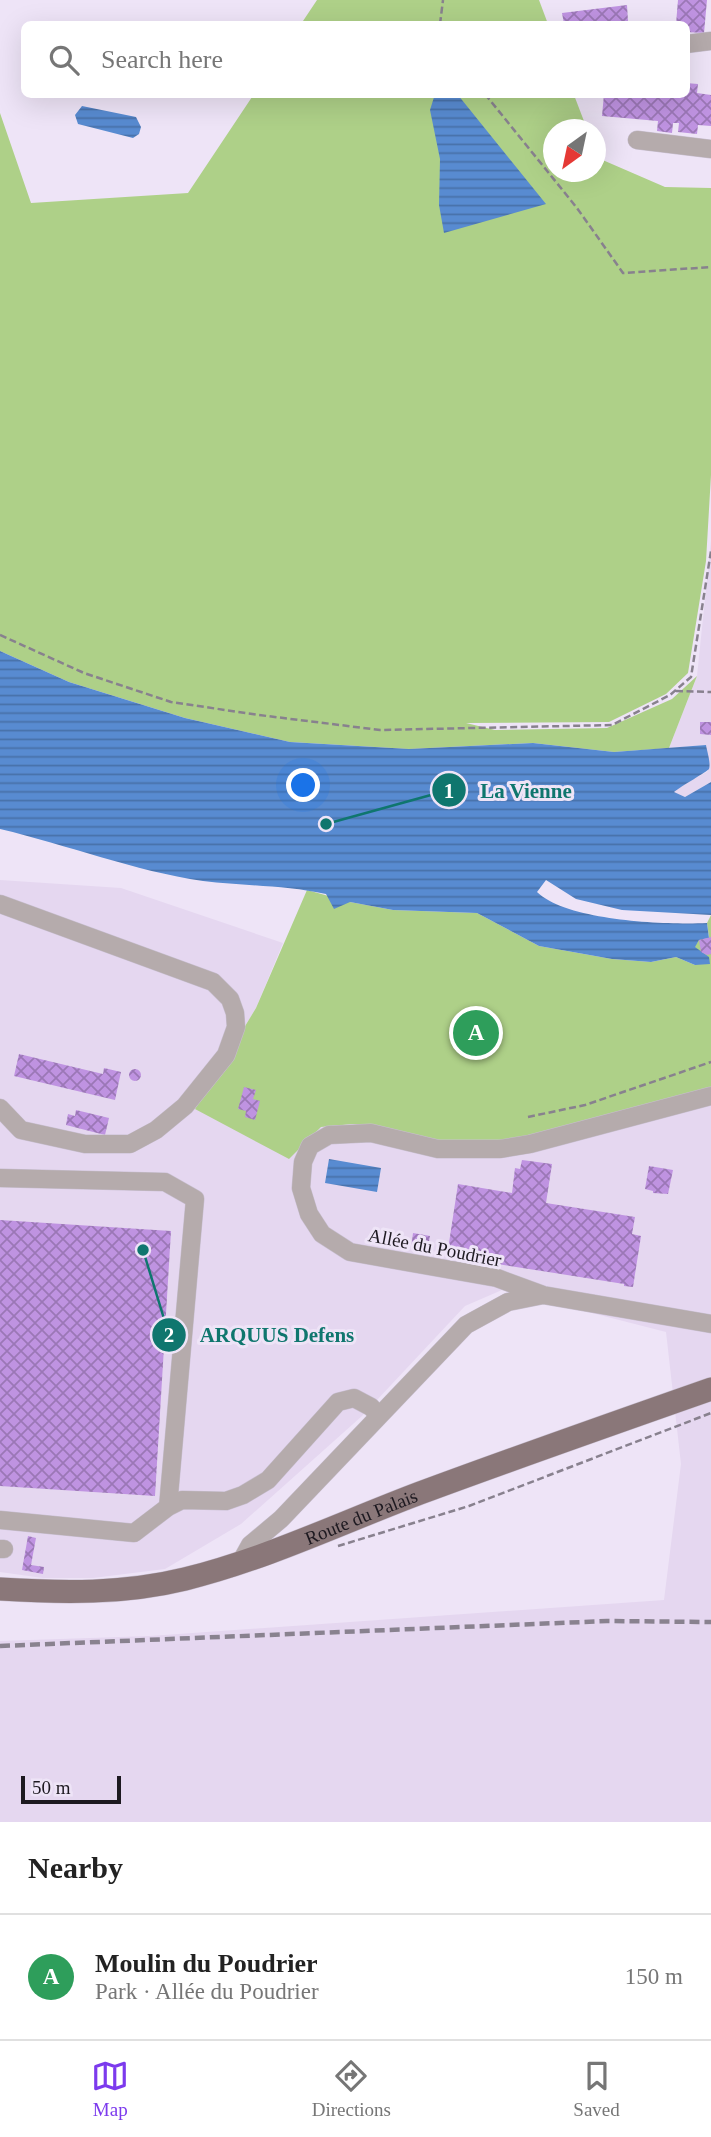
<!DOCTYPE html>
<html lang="en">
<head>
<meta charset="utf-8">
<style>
  :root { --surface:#fff; --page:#f2f2f2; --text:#222; --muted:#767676; --line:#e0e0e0; --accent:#7c3aed }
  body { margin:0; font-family:"Times New Roman",serif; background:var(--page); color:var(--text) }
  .compass { position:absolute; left:543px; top:119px; width:63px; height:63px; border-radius:50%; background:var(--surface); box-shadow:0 7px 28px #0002; rotate:213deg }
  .scale { position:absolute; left:21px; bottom:18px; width:100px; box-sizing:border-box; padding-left:7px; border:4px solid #1d1920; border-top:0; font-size:19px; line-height:24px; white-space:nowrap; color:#1d1920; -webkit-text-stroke:5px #eee4f7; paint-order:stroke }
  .you { position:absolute; left:304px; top:786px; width:24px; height:24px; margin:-18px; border:5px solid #fff; border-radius:50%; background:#1a73e8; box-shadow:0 0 0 10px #1a73e833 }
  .badge { display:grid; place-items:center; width:46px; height:46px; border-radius:50%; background:var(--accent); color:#fff; font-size:23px; font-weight:700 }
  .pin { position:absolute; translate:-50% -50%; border:4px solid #fff; box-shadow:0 2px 7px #0006 }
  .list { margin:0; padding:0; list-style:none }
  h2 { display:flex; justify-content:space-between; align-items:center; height:91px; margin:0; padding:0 28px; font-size:30px }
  h2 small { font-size:23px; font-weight:400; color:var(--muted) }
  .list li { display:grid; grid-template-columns:46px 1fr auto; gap:21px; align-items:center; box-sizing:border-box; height:126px; padding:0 28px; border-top:2px solid var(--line) }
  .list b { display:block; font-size:26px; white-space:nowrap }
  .list p { margin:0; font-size:23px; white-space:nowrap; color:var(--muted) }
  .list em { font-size:23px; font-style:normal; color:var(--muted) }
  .icon { flex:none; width:38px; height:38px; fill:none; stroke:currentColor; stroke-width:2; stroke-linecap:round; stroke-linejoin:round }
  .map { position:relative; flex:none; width:711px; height:1822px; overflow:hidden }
  .search { position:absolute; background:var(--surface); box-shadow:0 7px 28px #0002; left:21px; right:21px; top:21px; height:77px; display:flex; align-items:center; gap:18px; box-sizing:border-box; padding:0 24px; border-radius:10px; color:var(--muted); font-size:26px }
  .sheet { height:217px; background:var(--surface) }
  nav { display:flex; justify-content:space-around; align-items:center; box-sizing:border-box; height:98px; border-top:2px solid var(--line); background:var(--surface); font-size:19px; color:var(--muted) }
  nav a { display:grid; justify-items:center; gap:4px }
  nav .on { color:var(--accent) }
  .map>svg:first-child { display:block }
  .built { fill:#e5d7f0 }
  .green { fill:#aed088 }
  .water { fill:url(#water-rules) }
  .building { fill:url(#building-cross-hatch) }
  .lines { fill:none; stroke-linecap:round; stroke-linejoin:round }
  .minor-casing { stroke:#c8bfd0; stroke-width:19 }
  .major-casing { stroke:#c8bfd0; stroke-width:24 }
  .path { stroke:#88818e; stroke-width:2.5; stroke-dasharray:7 3.5; stroke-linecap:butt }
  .minor { stroke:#b5abac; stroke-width:18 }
  .major { stroke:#8a7779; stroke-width:23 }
  .rail { stroke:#89828f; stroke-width:4.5; stroke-dasharray:10 5; stroke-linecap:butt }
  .labels { text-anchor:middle; stroke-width:6; stroke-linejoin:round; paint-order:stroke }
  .street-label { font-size:19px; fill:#1d1920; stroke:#eee4f7 }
  .leader { fill:none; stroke:#0f766e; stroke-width:2.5 }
  .callout-dot { fill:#0f766e; stroke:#eee4f7; stroke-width:2.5 }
  .mark-label { font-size:21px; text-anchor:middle; font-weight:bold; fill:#fff }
  .callout-label { font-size:21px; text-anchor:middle; font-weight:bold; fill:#0f766e; stroke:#eee4f7; stroke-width:6; stroke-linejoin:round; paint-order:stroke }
</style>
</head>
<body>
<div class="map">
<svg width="711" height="1822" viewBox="0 0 711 1822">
  <defs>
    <pattern id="water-rules" width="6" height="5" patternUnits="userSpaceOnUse" patternTransform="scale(1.75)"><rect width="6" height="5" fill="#588bd1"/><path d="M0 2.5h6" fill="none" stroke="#4871a9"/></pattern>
    <pattern id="building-cross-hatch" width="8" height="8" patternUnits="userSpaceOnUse" patternTransform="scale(1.75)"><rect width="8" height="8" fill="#bf93e1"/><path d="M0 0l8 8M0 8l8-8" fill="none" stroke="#9b77b6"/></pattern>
  </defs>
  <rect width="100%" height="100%" fill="#eee4f7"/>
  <!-- built -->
  <path class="built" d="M 711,541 L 711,782 L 685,797 L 674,792 L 686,782 L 707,772 L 709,767 L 706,745 L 669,748 L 697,676 Z
    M 0,880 L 121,888 L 283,943 L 256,1008 L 195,1109 L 321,1127 L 353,1124 L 382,1128 L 711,1102 L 711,1822 L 0,1822 L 0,1641 L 150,1636 L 664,1600 L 681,1464 L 666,1332 L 502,1290 L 465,1306 L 362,1416 L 241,1524 L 165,1569 L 93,1578 L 43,1578 L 0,1572 Z"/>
  <!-- green -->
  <path class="green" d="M 317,0 L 539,0 L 548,24 L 301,24 Z
    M 254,94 L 574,95 L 587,129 L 554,130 L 554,172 L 596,172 L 596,152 L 598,158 L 665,187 L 711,188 L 711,475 L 706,561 L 688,673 L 666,694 L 609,722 L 466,723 L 495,730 L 607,728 L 672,699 L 697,676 L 669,748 L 614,752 L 533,743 L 409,749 L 290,742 L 185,718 L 69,682 L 0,651 L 0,113 L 31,203 L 188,193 Z
    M 307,890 L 350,902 L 393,910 L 477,913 L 539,946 L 612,959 L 651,962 L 676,957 L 695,965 L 701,952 L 694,947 L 699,940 L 709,937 L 707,923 L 711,915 L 711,1102 L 486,1143 L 434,1142 L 382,1128 L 353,1124 L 321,1127 L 289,1159 L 195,1109 L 256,1008 Z"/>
  <!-- water -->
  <path class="water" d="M 435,94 L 458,95 L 546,204 L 444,233 L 439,205 L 440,159 L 430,110 Z
    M 82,106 L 136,117 L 141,127 L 139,134 L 133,138 L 78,124 L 75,115 Z
    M 0,651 L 69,682 L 185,718 L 290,742 L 409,749 L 533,743 L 614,752 L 706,745 C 707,751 711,763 709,769 C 708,771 680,787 674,792 L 685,797 L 711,782 L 711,915 L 622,910 L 576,899 L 546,880 L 537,892 C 567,921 666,925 707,923 L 709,938 L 699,940 L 695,947 L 709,957 L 710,964 L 695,965 L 676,957 L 651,962 L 612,959 L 539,946 L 477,913 L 393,910 L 350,902 L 334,909 L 326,894 C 285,885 244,886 203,881 C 134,871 68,845 0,829 Z
    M 329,1159 L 381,1168 L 377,1192 L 325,1183 Z"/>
  <!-- building -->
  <path class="building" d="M 678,0 L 707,0 L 704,33 L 686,32 L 686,24 L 676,24 Z
    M 627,5 L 628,21 L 634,21 L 634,24 L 564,24 L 562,13 Z
    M 686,83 L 698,84 L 697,93 L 711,95 L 711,126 L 698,125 L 697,134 L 678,132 L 679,123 L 673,123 L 672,133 L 657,131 L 658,121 L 602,116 L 604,94 L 686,94 Z
    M 700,722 L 711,722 L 711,735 L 700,734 Z
    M 711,937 L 711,954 L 707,955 L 701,952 L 699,940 Z
    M 19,1054 L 103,1074 L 104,1068 L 121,1072 L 115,1100 L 14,1076 Z
    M129 1075a6 6 0 1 1 12 0a6 6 0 1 1-12 0Z
    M 244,1087 L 256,1090 L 253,1099 L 260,1101 L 255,1120 L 245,1117 L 246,1111 L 238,1109 Z
    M 76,1110 L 109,1118 L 105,1135 L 66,1125 L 68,1114 L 75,1116 Z
    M 522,1160 L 552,1164 L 546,1203 L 635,1217 L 632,1234 L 641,1236 L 633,1287 L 624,1286 L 624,1284 L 447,1256 L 458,1184 L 512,1193 L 515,1168 L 520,1169 Z
    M 649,1166 L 673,1170 L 668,1194 L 653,1193 L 653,1191 L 645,1189 Z
    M 0,1220 L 171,1231 L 155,1496 L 0,1486 Z
    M 413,1233 L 430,1236 L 427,1252 L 411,1249 Z
    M 28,1536 L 36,1538 L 31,1565 L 44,1567 L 43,1574 L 22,1570 Z"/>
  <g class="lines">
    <defs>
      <path id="minor" d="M 686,44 L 711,41
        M 637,140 L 711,149
        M 0,904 L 213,982 L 230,999 L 235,1013 L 236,1027 L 226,1055 L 185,1106 L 156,1130 L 130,1144 L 85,1144 L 21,1130 L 0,1108
        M 711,1096 L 530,1144 L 500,1149 L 438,1149 L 371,1133 L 329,1135 L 310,1146 L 303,1162 L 301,1188 L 309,1214 L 322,1234 L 350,1252 L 497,1278 L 543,1295 L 711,1324
        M 0,1178 L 165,1182 L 195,1199 L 168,1507 L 134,1533 L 0,1520
        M 168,1507 L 182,1500 L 226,1501 L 243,1495 L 268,1480 L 338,1402 L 354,1398 L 371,1407 L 379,1416
        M 0,1549 L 4,1549
        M 240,1563 L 250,1545 L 281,1519 L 466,1325 L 508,1302 L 543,1295"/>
      <g id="major">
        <path id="s1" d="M 0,1589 C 62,1593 124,1594 185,1579 C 266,1559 343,1522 420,1493 C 517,1457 614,1423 711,1389"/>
      </g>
    </defs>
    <!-- minor casing -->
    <use href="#minor" class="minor-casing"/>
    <!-- major casing -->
    <use href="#major" class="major-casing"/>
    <!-- path -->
    <path class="path" d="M 440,24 L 443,0
      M 485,94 L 577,208 L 623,273 L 711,267
      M 0,635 L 84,673 L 171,702 L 259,715 L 380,730 L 612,725 L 670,695 L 691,677 L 711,551
      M 676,691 L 711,692
      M 528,1117 L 585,1105 L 711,1062
      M 338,1546 L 469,1506 L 711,1413"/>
    <!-- minor -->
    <use href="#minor" class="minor"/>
    <!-- major -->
    <use href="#major" class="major"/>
    <!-- rail -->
    <path class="rail" d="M 0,1646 L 607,1621 L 711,1622"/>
  </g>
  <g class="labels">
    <!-- street labels -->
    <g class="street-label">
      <text transform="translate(435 1247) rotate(11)" y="7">Allée du Poudrier</text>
      <text dy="7" stroke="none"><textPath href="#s1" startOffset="373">Route du Palais</textPath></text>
    </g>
  </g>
  <!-- callouts -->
  <path class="leader" d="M326 824L449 790M143 1250L169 1335"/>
  <g class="callout-dot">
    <circle cx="326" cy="824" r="7"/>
    <circle cx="143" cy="1250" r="7"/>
    <circle cx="449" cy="790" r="18"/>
    <circle cx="169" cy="1335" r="18"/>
  </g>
  <g class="mark-label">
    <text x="449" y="798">1</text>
    <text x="169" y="1342">2</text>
  </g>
  <g class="callout-label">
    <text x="526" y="798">La Vienne</text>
    <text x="277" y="1342">ARQUUS Defens</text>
  </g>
</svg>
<svg class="compass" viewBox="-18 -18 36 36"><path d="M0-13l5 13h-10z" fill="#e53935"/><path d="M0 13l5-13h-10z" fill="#767676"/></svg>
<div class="scale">50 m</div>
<div class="you"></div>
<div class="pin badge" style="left:476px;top:1033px;background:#2e9e5b">A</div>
<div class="search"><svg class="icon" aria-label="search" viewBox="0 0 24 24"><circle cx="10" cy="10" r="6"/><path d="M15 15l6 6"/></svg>Search here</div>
</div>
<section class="sheet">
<h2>Nearby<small></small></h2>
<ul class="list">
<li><span class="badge" style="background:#2e9e5b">A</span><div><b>Moulin du Poudrier</b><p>Park · Allée du Poudrier</p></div><em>150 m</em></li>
</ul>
</section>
<nav>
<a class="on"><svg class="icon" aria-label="map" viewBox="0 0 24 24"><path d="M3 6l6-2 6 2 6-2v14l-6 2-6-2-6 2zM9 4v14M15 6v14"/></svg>Map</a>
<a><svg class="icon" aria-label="directions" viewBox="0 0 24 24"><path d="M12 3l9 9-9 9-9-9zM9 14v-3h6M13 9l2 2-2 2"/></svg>Directions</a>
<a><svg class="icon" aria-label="saved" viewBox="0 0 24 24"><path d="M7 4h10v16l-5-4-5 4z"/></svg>Saved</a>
</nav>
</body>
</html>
